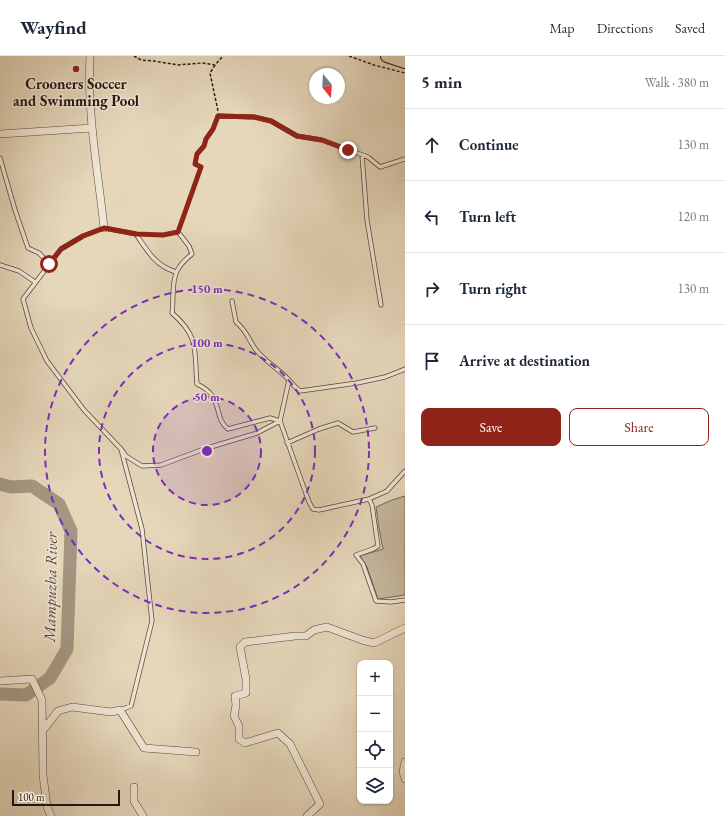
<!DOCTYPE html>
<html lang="en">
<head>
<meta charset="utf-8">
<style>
  :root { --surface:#fff; --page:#f6f6f7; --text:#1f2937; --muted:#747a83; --line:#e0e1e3; --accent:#8f2418 }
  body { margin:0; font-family:"EB Garamond",serif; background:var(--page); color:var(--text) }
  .controls { position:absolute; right:12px; bottom:12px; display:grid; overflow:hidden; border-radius:8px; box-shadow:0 1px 3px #0004 }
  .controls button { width:36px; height:36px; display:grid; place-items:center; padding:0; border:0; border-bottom:1px solid var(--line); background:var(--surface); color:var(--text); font:20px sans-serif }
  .compass { position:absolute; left:309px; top:12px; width:36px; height:36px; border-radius:50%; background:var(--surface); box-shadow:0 1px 3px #0004; rotate:162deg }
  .scale { position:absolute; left:12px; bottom:10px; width:108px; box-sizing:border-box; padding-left:4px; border:2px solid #251812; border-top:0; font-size:11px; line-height:14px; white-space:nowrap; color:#251812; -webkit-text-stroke:3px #efe5d3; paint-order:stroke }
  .stop { position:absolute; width:12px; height:12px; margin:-9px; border:3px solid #8f2418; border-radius:50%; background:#fff }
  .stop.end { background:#8f2418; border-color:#fff; box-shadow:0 1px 4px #0008 }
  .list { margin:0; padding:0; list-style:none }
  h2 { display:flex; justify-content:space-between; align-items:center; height:52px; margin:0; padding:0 16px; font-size:17px }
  h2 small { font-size:13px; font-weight:400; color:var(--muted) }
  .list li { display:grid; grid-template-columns:26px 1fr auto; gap:12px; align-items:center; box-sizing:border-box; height:72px; padding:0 16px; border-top:1px solid var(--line) }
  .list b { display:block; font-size:15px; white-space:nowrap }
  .list em { font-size:13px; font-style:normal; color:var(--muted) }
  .actions { display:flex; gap:8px; padding:12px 16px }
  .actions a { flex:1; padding:9px 0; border:1px solid var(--accent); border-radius:8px; text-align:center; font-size:14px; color:var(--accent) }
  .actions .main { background:var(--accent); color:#fff }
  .icon { flex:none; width:22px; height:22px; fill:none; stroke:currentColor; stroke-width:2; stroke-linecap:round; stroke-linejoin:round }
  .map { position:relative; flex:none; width:405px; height:760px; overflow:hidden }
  header { display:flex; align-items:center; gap:24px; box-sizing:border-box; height:56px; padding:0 20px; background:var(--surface); border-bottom:1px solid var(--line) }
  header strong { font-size:19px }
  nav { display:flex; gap:22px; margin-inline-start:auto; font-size:14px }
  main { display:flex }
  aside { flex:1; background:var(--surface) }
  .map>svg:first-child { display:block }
  .green { fill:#c5b79e; stroke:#756858 }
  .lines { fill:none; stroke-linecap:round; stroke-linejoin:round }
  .river { stroke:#a49682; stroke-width:13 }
  .service-casing { stroke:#55483c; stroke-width:5 }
  .minor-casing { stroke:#55483c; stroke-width:8 }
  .trunk-casing { stroke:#251812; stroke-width:14 }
  .path { stroke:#251812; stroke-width:1.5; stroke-dasharray:3 2; stroke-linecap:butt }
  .service { stroke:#efe5d3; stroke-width:3.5 }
  .minor { stroke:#efe5d3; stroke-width:7 }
  .trunk { stroke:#e6d7bb; stroke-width:12 }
  .route { stroke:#8f2418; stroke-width:5 }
  .ring { fill:none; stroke:#7b2cbf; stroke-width:2; stroke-dasharray:7 5 }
  .poi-dot { fill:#8f2418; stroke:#efe5d3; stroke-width:1.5 }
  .labels { text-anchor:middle; stroke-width:3; stroke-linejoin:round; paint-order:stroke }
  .poi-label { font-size:15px; font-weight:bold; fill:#251812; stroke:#efe5d3 }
  .water-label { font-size:16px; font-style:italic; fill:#584a3f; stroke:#efe5d3 }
  .centre { fill:#7b2cbf; stroke:#efe5d3; stroke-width:2 }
  .ring-label { font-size:12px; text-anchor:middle; font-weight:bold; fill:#7b2cbf; stroke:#efe5d3; stroke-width:3; stroke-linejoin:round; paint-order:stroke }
</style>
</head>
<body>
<header>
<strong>Wayfind</strong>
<nav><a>Map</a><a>Directions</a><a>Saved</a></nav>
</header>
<main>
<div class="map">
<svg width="405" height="760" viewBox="0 0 405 760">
  <rect width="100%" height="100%" fill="#e6d7bb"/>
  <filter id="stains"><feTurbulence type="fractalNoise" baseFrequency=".005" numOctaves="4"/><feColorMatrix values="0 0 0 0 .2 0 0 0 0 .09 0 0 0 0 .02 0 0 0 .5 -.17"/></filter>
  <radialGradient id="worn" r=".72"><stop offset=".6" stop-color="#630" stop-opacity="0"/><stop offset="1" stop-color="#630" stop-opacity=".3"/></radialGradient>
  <!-- green -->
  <path class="green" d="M 405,440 L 405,539 L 378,543 L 367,511 L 360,500 L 383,493 L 379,472 L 376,451 L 392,444 Z"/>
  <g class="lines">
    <!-- river -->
    <path class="river" d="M 0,428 L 11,431 L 32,430 L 59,448 L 71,475 L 67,593 L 50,622 L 26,639 L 0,638"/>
    <defs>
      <path id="service" d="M 218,60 L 254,61 L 271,65 L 297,80 L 322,84 L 368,101 L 380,111 L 405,103
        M 362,99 L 367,164 L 381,249
        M 0,102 L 15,154 L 28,192 L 39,197 L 49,208
        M 178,176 L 189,190 L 192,198 C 186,203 180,208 177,215 C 171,227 174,244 172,257 C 200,281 194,295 197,328 C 225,341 212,360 228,373 L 270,362 L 280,365
        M 0,209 L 19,215 L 35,226
        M 232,245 L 236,266 C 247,275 248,283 256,294 C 265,305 277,312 287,322 C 292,327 294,331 300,335 L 357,327 L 385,321 L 405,313
        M 289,324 L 280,365 L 309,446 L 313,453 L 319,454 L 369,443 L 387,435 L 405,415
        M 287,387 L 319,373 L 338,367 L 353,376 L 375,372
        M 121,393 L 84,354 L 47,305 L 31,272 L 23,243 L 61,193 L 83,180 L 104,172 L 136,178 C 147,195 156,210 176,216
        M 369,443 L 372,449 L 378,490 L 373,493 L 356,499 L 363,508 L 376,545 L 391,546 L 405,544
        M 120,654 L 131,650 L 152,565 L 142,473 L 121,393 L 126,400 L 142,410 L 161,409 L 204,393 L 257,377 L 280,365"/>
      <path id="minor" d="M 90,0 C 87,58 98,115 104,172
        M 0,78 L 92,72
        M 0,625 L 32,623 L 42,644 L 43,719 L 47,751 L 51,760
        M 44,673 L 58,655 L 72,651 L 111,656 L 120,654 L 144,692 L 196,696
        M 405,706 L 403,716 L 405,723
        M 134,731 L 134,745 L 143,760
        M 307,760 L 320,748 L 290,688 L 278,677 L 245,687 L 239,683 L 239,670 L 234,660 L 236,649 L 235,640 L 246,637 L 246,623 L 240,591 L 245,586 L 295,580 L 306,580 L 314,574 L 327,571 L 362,584 L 374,587 L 405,572"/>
      <path id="trunk" d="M 387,0 L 405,6"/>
    </defs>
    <!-- service casing -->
    <use href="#service" class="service-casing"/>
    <!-- minor casing -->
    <use href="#minor" class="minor-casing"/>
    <!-- trunk casing -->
    <use href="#trunk" class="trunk-casing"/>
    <!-- path -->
    <path class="path" d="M 134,0 L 141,4 L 154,5 L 178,9 L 202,7 L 215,9 L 223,0
      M 349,0 L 374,9 L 405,17
      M 215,9 L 210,17 L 218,55
      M 180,171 L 201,111 L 195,108 L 197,98 L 204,90 L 217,64
      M 142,178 L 163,179 L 174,177"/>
    <!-- service -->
    <use href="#service" class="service"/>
    <!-- minor -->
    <use href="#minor" class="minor"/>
    <!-- trunk -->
    <use href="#trunk" class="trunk"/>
  </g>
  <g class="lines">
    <!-- route -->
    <path class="route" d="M 49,208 L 61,193 L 83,180 L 104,172 L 136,178 L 163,179 L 178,176 L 201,111 L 195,108 L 197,98 L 204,90 L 206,83 L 213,73 L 218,60 L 254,61 L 271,65 L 297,80 L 322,84 L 348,94"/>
  </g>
  <!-- distance rings -->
  <circle cx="207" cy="395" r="54" fill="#7b2cbf" fill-opacity=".12"/>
  <g class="ring">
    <circle cx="207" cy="395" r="54"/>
    <circle cx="207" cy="395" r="108"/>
    <circle cx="207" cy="395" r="162"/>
  </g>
  <!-- markers -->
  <circle class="poi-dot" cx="76" cy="13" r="4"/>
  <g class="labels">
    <!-- poi labels -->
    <g class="poi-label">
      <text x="76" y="33">Crooners Soccer<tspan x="76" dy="17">and Swimming Pool</tspan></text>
    </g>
    <!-- water labels -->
    <g class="water-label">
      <text transform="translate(50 531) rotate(-89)" y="6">Mampuzha River</text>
    </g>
  </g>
  <circle cx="207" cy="395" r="6" class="centre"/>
  <g class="ring-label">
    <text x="207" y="237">150 m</text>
    <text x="207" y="291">100 m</text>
    <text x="207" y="345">50 m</text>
  </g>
  <rect width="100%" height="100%" filter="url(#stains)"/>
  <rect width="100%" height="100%" fill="url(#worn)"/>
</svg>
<div class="controls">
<button>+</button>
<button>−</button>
<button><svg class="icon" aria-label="locate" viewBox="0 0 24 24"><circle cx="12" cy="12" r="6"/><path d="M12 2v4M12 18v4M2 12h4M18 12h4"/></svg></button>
<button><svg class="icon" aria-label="layers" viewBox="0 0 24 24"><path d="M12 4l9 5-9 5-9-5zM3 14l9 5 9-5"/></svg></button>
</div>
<svg class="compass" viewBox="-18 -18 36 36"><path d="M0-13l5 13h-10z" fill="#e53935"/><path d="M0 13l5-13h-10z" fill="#747a83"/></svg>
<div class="scale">100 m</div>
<div class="stop" style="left:49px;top:208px"></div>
<div class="stop end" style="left:348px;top:94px"></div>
</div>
<aside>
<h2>5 min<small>Walk · 380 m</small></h2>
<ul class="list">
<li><svg class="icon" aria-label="ahead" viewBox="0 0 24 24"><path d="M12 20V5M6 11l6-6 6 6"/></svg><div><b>Continue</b></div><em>130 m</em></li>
<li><svg class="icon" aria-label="left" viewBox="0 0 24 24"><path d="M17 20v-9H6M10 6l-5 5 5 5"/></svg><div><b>Turn left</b></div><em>120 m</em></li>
<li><svg class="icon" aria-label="right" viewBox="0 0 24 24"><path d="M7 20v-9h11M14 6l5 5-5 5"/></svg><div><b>Turn right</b></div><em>130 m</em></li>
<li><svg class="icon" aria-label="arrive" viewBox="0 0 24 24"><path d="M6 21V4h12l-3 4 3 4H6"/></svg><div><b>Arrive at destination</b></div></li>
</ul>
<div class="actions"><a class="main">Save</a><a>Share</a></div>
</aside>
</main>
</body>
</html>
